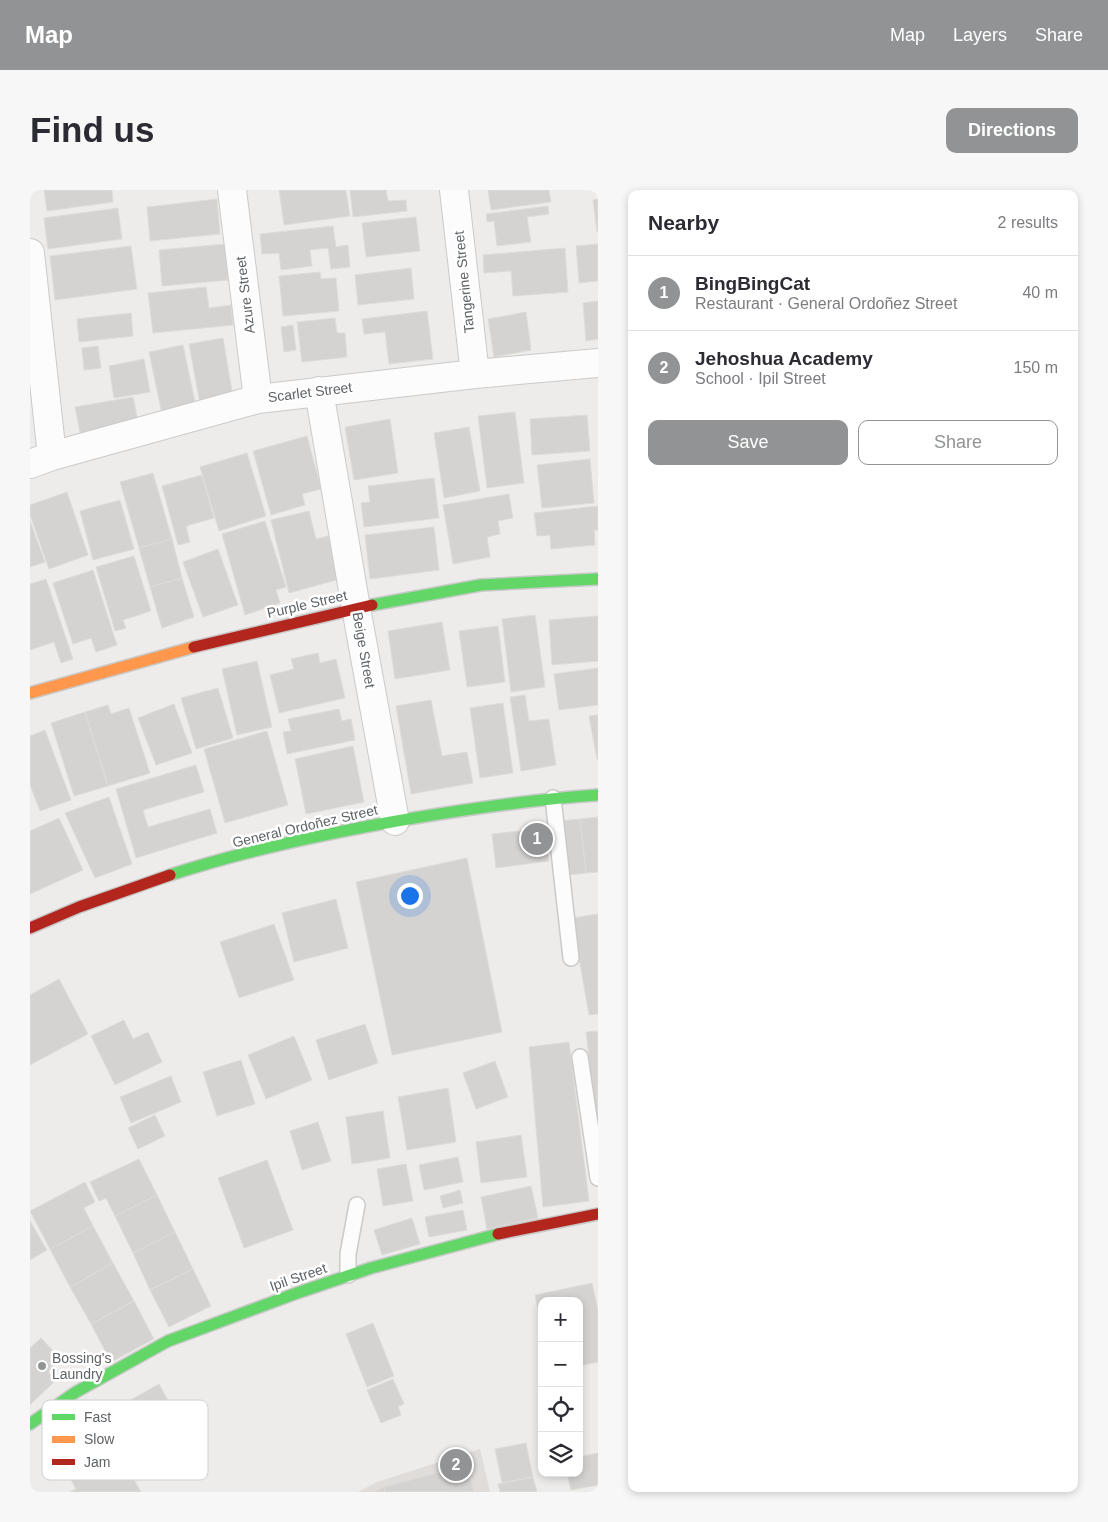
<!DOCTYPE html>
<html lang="en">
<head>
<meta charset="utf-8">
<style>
  :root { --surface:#fff; --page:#f7f7f7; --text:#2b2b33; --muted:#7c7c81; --line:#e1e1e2; --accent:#919394 }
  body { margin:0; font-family:Helvetica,sans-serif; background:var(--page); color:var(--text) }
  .controls { position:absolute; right:15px; bottom:15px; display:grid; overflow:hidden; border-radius:10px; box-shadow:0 2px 8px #0003 }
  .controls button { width:45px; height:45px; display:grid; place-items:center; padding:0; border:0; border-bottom:1px solid var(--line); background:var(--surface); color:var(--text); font:25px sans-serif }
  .you { position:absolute; left:379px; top:705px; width:18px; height:18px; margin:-12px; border:4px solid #fff; border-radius:50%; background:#1a73e8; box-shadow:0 0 0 8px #1a73e833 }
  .badge { display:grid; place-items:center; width:32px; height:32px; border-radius:50%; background:var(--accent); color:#fff; font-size:16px; font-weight:700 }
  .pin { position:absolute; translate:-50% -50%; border:2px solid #fff; box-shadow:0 1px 5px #0006 }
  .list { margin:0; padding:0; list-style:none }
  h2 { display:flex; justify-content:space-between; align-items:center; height:65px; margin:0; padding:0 20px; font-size:21px }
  h2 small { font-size:16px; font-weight:400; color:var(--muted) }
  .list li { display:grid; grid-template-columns:32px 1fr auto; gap:15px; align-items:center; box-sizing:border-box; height:75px; padding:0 20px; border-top:1px solid var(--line) }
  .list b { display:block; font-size:19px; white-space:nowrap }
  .list p { margin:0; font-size:16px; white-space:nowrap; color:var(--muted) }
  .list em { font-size:16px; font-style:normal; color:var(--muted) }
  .actions { display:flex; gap:10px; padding:15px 20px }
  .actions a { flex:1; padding:11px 0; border:1px solid var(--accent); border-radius:10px; text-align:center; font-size:18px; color:var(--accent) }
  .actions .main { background:var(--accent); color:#fff }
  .icon { flex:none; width:28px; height:28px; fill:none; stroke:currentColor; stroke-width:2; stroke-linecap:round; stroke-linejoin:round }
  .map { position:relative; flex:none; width:568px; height:1302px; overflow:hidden; border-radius:10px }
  header { display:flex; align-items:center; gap:30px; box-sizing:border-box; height:70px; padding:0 25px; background:var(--accent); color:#fff }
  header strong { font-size:24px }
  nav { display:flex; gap:28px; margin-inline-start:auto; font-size:18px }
  .intro { display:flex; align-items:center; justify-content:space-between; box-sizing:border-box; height:120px; padding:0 30px }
  h1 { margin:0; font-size:35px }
  .button { padding:12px 22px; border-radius:10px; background:var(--accent); color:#fff; font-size:18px; font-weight:700 }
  main { display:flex; gap:30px; padding:0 30px }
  aside { flex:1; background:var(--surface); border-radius:10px; box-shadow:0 2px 8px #0003 }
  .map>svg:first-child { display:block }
  .education { fill:#dfdcda }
  .building { fill:#d5d3d2; stroke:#dedcd9 }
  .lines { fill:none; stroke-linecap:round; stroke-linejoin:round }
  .lane-casing { stroke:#cbcac9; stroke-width:18 }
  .street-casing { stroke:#cbcac9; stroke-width:30 }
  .fast-casing { stroke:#c8c9c9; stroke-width:14 }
  .slow-casing { stroke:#c8c9c9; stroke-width:14 }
  .jam-casing { stroke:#c8c9c9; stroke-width:14 }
  .lane { stroke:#fcfcfc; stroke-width:15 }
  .street { stroke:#fcfcfc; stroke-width:28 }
  .fast { stroke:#63d668; stroke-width:11 }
  .slow { stroke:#ff974d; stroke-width:11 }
  .jam { stroke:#b3261e; stroke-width:11 }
  .poi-dot { fill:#919394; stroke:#fff; stroke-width:2 }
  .labels { text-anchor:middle; stroke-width:5; stroke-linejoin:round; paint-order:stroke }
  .street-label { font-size:14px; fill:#5f6366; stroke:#fff }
  .poi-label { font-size:14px; fill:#5f6366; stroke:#fff; text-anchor:start }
  .key { fill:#fff; stroke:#cfd0d1; stroke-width:1 }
  .key-label { font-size:14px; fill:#5f6366 }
</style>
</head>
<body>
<header>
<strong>Map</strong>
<nav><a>Map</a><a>Layers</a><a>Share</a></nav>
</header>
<div class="intro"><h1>Find us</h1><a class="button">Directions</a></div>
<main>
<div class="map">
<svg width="568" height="1302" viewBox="0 0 568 1302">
  <rect width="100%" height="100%" fill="#eeecea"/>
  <!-- education -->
  <path class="education" d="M 450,1259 L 460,1302 L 328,1302 L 347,1292 Z"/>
  <!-- building -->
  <path class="building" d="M 14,0 L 82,0 L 83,12 L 17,21 Z
    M 249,0 L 316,0 L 320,26 L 254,35 Z
    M 320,0 L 356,0 L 358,11 L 376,10 L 377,21 L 323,27 Z
    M 458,0 L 519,0 L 521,12 L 461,20 Z
    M 187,9 L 190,44 L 120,51 L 117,17 Z
    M 568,9 L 568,42 L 567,42 L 563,10 Z
    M 518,16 L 519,24 L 497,27 L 501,52 L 467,56 L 464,31 L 457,32 L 456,24 Z
    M 88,18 L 92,49 L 18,59 L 14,28 Z
    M 386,27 L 390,61 L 336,67 L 332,33 Z
    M 303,36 L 306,57 L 318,55 L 320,77 L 301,79 L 298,58 L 280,60 L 282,76 L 251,80 L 249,63 L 232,64 L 230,44 Z
    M 195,54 L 198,90 L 132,96 L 129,60 Z
    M 568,54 L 568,91 L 549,93 L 546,56 Z
    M 101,56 L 107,99 L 25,110 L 20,66 Z
    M 535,58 L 538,102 L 483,106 L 481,81 L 454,83 L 453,65 Z
    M 381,78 L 384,109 L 328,115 L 325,85 Z
    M 290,82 L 291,89 L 306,88 L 309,121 L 253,126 L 249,86 Z
    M 176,97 L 179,118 L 201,115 L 203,135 L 123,143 L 118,103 Z
    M 568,111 L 568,149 L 556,151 L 553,113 Z
    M 397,121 L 403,169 L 359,174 L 355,142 L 334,144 L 332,129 Z
    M 496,122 L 501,160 L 464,167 L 458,129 Z
    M 101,123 L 103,146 L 49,152 L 47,129 Z
    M 305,128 L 307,143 L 315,143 L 317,167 L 272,172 L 267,132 Z
    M 263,135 L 266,160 L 254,162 L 251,137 Z
    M 193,148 L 204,213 L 171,219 L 159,154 Z
    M 153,155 L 166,217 L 132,224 L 119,162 Z
    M 68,156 L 71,178 L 54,180 L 52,158 Z
    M 114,169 L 120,202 L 84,208 L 79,176 Z
    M 103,207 L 110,241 L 52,252 L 45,217 Z
    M 485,222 L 494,293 L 457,298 L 448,226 Z
    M 557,225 L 560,261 L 502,265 L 500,229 Z
    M 360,229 L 368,283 L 324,290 L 315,237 Z
    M 439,237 L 450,301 L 414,308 L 404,243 Z
    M 277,246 L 291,299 L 272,304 L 275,315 L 241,325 L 223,261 Z
    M 217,263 L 236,326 L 189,341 L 170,277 Z
    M 560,269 L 564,313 L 512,318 L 507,275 Z
    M 123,283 L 142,349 L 109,358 L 90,292 Z
    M 172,285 L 184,328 L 156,336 L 160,352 L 148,355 L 132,296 Z
    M 404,288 L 409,328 L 334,337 L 331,313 L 340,312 L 338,296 Z
    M 37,302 L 58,365 L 19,379 L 0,325 L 0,315 Z
    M 479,304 L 483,328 L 468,331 L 470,344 L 457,347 L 460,367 L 423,374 L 413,315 Z
    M 90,310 L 104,359 L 63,370 L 50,321 Z
    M 568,316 L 568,340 L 564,340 L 565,355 L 521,359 L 520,345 L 507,346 L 504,323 Z
    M 279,321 L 286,349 L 298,346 L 310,389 L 259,403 L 241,330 Z
    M 0,331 L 15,372 L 0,377 Z
    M 235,331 L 256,397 L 246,400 L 250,413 L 215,425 L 192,344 Z
    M 404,337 L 409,380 L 340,389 L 335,345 Z
    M 142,349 L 152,388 L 120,397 L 109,358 Z
    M 188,359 L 208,415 L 173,427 L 153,372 Z
    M 104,366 L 121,421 L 93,430 L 96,438 L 85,441 L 66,377 Z
    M 63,380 L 87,455 L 66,462 L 61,448 L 43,454 L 23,393 Z
    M 152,388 L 164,427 L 132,438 L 120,397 Z
    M 16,389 L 43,469 L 31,473 L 24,452 L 0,460 L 0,394 Z
    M 505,425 L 515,497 L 481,502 L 472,429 Z
    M 568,426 L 568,471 L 522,475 L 519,430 Z
    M 412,432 L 420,480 L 365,489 L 358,441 Z
    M 468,436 L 475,492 L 437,497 L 429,441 Z
    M 288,463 L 290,473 L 306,469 L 315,508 L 249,523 L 240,485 L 264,479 L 261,469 Z
    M 227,471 L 242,537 L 207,545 L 192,479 Z
    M 568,478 L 568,515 L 529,520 L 524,484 Z
    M 188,498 L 203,548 L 166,559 L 151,508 Z
    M 495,505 L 499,531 L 519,529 L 526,575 L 491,581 L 480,507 Z
    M 401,510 L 412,566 L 437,562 L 443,593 L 381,604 L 366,516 Z
    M 473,513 L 483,583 L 450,588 L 440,518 Z
    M 144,514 L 162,563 L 126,575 L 108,528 Z
    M 78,515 L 81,524 L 99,518 L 120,583 L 78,596 L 55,522 Z
    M 309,519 L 312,531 L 321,529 L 325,550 L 257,564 L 253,542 L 261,541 L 258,529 Z
    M 55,522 L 78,596 L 44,606 L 21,533 Z
    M 568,525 L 568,569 L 567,569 L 559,526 Z
    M 15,540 L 41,610 L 10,621 L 0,595 L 0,546 Z
    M 237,541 L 258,615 L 195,633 L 174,559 Z
    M 323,556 L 334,612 L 276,624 L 265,569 Z
    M 166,575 L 174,602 L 113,620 L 118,637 L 180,619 L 187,643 L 106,668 L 86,599 Z
    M 79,607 L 102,674 L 65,688 L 35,623 Z
    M 568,627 L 568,682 L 556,683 L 550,629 Z
    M 29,628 L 53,680 L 0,704 L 0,641 Z
    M 550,629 L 556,683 L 538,685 L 531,631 Z
    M 515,638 L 519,671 L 466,678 L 462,644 Z
    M 437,668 L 472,842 L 362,865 L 326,692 Z
    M 306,709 L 318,758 L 264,772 L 252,723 Z
    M 568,724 L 568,824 L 559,825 L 542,728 Z
    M 244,734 L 264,790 L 209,808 L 190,752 Z
    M 29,789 L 58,844 L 0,875 L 0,805 Z
    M 94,830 L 103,849 L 118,842 L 132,872 L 85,895 L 61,846 Z
    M 335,834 L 348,873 L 299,890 L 286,850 Z
    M 568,841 L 568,946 L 556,842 Z
    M 264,846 L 282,890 L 236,909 L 218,865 Z
    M 539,852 L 559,1011 L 513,1017 L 499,857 Z
    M 211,870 L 225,914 L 187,926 L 173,882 Z
    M 465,871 L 478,907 L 446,919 L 433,883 Z
    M 141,886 L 151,912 L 101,933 L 90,907 Z
    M 418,898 L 426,952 L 377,960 L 368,907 Z
    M 353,921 L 360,968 L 322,974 L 316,927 Z
    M 125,925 L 135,946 L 108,959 L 98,938 Z
    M 288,932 L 301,971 L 272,980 L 260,941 Z
    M 491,945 L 497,987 L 451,993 L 446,952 Z
    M 428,967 L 433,992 L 394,1000 L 389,975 Z
    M 109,969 L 127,1005 L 85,1026 L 76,1008 L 69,1011 L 60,992 Z
    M 237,970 L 263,1040 L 214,1058 L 188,988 Z
    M 376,974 L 383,1011 L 353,1016 L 347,979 Z
    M 55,992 L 65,1012 L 54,1018 L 63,1036 L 20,1059 L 0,1021 Z
    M 501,996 L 508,1028 L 457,1039 L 451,1007 Z
    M 430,1000 L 433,1013 L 413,1018 L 410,1006 Z
    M 127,1005 L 145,1042 L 103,1063 L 85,1026 Z
    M 433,1020 L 437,1040 L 399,1047 L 395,1027 Z
    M 382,1028 L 390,1054 L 352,1065 L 344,1040 Z
    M 0,1031 L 17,1060 L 0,1070 Z
    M 63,1036 L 83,1073 L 40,1097 L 20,1059 Z
    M 145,1042 L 163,1079 L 120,1100 L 103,1063 Z
    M 83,1073 L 104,1111 L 61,1134 L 40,1097 Z
    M 163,1079 L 181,1116 L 139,1137 L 120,1100 Z
    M 562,1093 L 568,1120 L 568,1172 L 549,1176 L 549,1111 L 512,1111 L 512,1137 L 505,1105 Z
    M 104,1111 L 124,1149 L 81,1172 L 61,1134 Z
    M 343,1133 L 364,1186 L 337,1197 L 316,1144 Z
    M 11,1148 L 31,1169 L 18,1182 L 26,1190 L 0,1215 L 0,1158 Z
    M 363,1189 L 374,1214 L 368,1216 L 371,1225 L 351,1233 L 337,1200 Z
    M 129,1194 L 153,1238 L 123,1255 L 99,1211 Z
    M 74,1237 L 111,1302 L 40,1302 L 46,1299 L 27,1264 Z
    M 496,1253 L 503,1287 L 472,1293 L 465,1259 Z
    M 568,1263 L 568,1295 L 541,1300 L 537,1283 L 549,1283 L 549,1267 Z
    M 437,1275 L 444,1302 L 355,1302 L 354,1297 Z
    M 503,1287 L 507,1302 L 470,1302 L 468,1294 Z
    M 354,1297 L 355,1302 L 344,1302 Z"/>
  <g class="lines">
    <defs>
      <path id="lane" d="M 523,608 L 541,768
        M 550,867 L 568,988
        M 318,1085 L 318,1064 L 327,1015"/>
      <path id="street" d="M 202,0 L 228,209
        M 424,0 L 445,184
        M 0,63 L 22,266
        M 289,201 L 326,418 L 365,631
        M 0,274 L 22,266 L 228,209 L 445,184 L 568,173"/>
      <path id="fast" d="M 342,415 L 451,395 L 568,389
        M 140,685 C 219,659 302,642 384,628 C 445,618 506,609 568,605
        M 0,1234 L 46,1202 L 138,1151 L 267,1103 L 341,1078 L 468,1044"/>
      <path id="slow" d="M 0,503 L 164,457"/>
      <path id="jam" d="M 164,457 L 342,415
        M 0,738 L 49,717 L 140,685
        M 468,1044 L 568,1024"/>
    </defs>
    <!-- lane casing -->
    <use href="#lane" class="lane-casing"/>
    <!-- street casing -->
    <use href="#street" class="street-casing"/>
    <!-- fast casing -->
    <use href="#fast" class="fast-casing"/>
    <!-- slow casing -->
    <use href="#slow" class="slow-casing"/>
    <!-- jam casing -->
    <use href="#jam" class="jam-casing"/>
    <!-- lane -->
    <use href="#lane" class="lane"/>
    <!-- street -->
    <use href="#street" class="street"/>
    <!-- fast -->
    <use href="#fast" class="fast"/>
    <!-- slow -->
    <use href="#slow" class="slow"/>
    <!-- jam -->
    <use href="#jam" class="jam"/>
  </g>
  <!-- markers -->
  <circle class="poi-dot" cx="12" cy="1176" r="5"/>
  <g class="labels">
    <!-- street labels -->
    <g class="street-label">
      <text transform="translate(434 92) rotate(-96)" y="5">Tangerine Street</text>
      <text transform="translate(215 105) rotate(-97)" y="5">Azure Street</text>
      <text transform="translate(280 202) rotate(-7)" y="5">Scarlet Street</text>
      <text transform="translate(277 414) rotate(-13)" y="5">Purple Street</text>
      <text transform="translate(334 460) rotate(80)" y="5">Beige Street</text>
      <text transform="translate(275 636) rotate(-13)" y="5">General Ordoñez Street</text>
      <text transform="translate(268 1087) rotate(-19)" y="5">Ipil Street</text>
    </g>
    <!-- poi labels -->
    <g class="poi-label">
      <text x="22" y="1173">Bossing's<tspan x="22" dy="16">Laundry</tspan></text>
    </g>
  </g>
  <!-- legend -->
  <rect x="12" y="1210" width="166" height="80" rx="8" class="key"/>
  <rect x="22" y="1224" width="23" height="6" fill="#63d668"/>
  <rect x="22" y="1246" width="23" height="7" fill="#ff974d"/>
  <rect x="22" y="1269" width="23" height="6" fill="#b3261e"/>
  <g class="key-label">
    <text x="54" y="1232">Fast</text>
    <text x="54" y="1254">Slow</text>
    <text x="54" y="1277">Jam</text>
  </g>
</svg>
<div class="controls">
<button>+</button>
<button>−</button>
<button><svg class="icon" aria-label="locate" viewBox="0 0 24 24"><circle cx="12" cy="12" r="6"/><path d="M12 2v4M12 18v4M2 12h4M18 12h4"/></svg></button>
<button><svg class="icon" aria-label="layers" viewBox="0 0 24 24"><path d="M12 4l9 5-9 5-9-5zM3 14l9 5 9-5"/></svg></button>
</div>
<div class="you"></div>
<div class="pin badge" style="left:507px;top:649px">1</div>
<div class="pin badge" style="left:426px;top:1275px">2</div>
</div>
<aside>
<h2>Nearby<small>2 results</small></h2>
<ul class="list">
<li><span class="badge">1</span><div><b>BingBingCat</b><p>Restaurant · General Ordoñez Street</p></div><em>40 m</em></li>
<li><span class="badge">2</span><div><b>Jehoshua Academy</b><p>School · Ipil Street</p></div><em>150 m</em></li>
</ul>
<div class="actions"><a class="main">Save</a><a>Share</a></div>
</aside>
</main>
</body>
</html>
